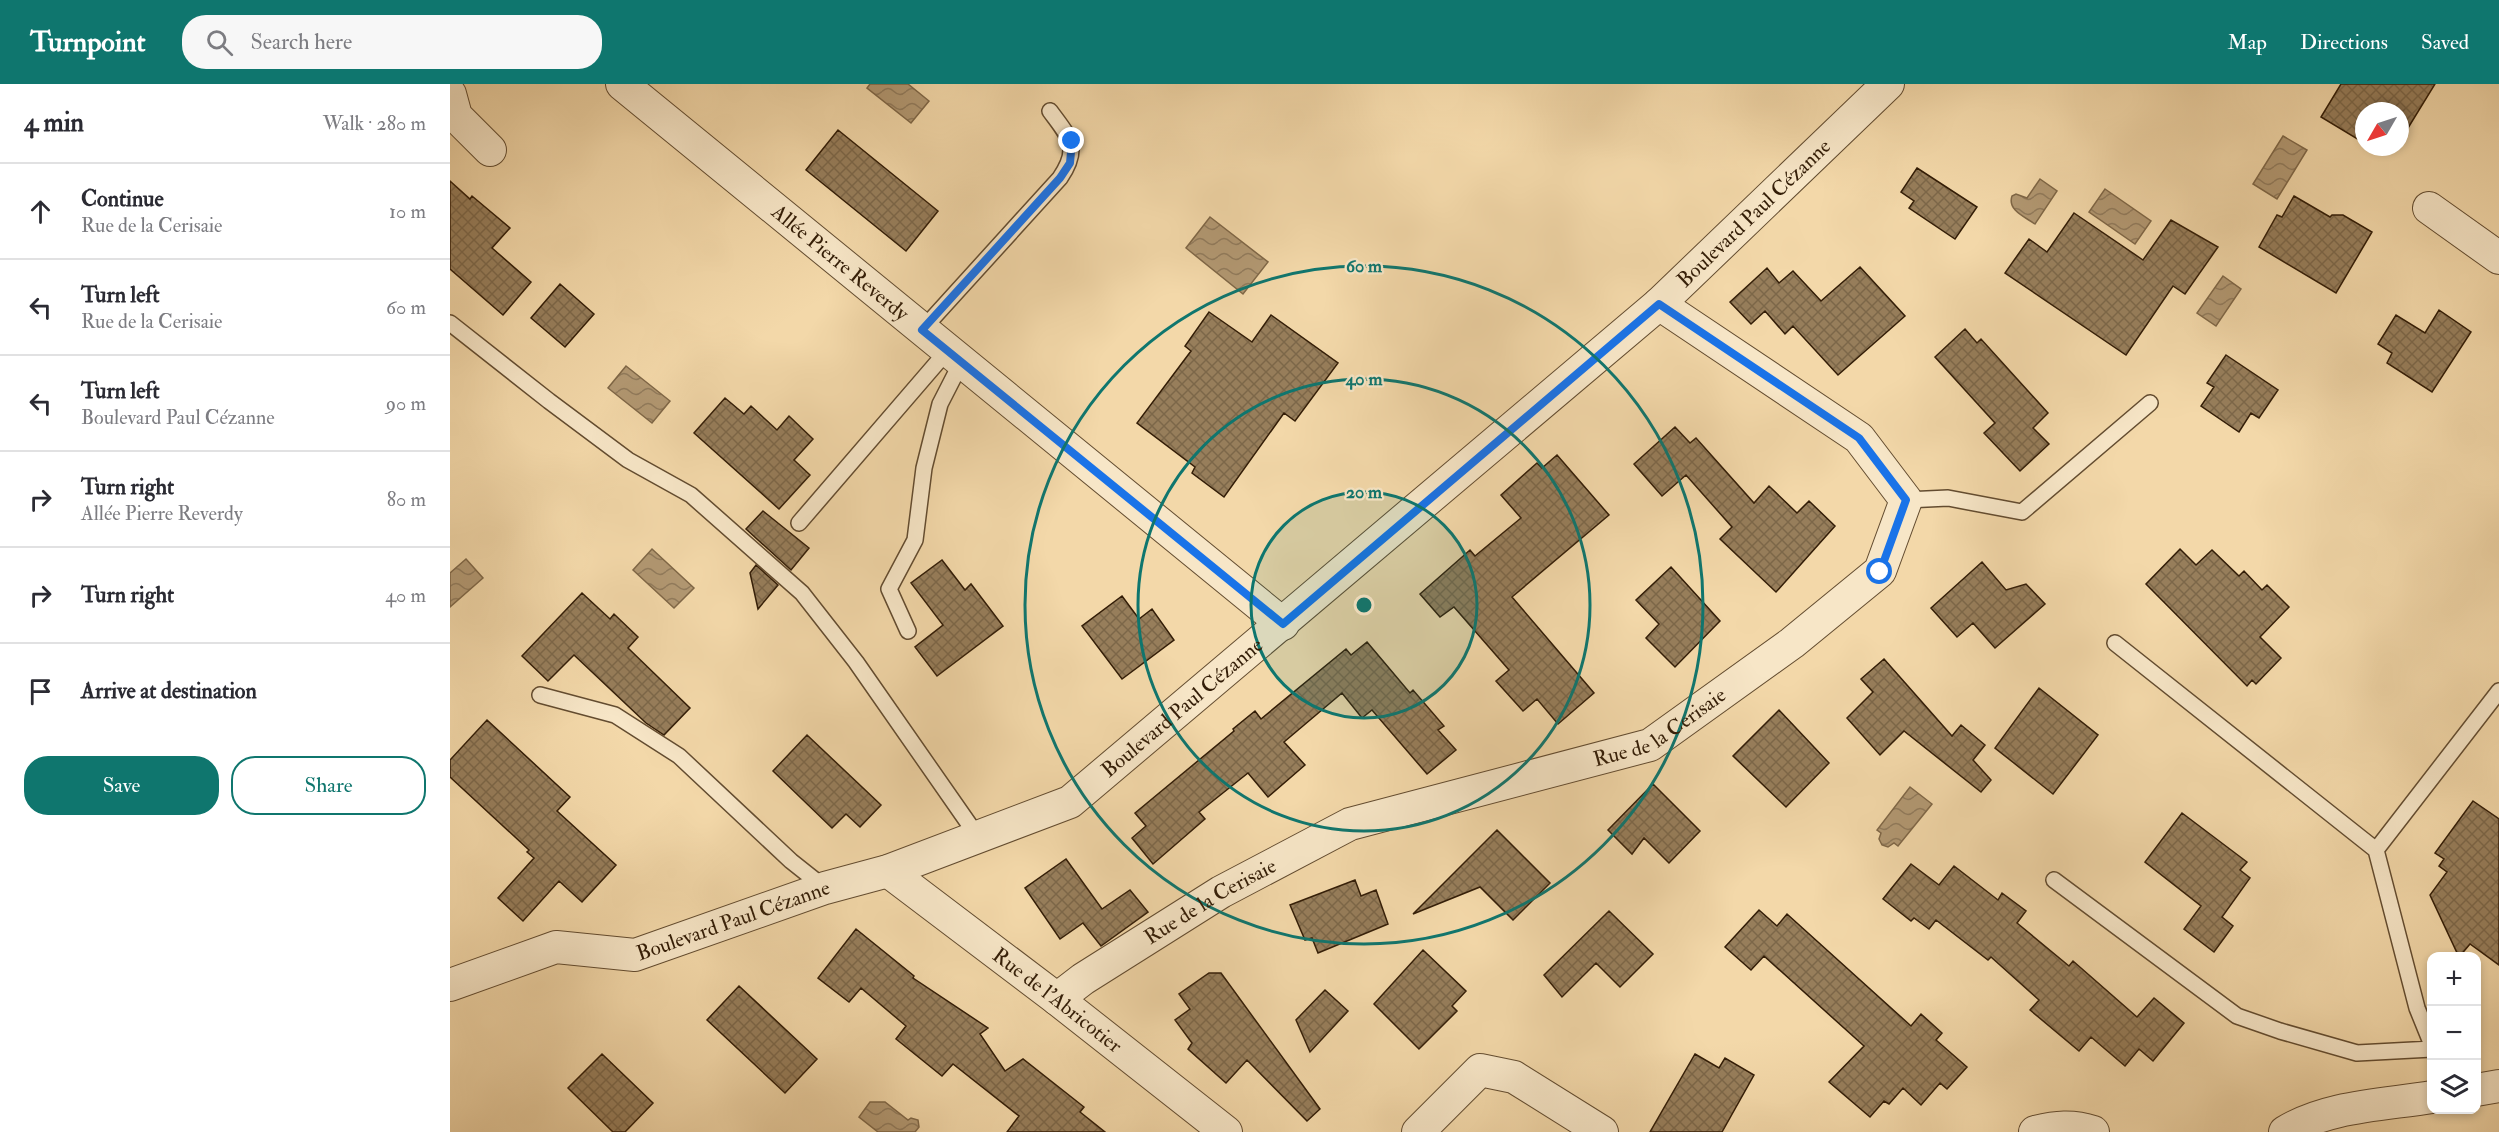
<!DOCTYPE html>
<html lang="en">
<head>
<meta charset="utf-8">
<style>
  :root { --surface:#fff; --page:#f7f7f7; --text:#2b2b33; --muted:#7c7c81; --line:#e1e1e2; --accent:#0f766e }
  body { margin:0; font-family:"IM FELL Double Pica",serif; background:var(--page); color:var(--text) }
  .controls { position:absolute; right:18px; bottom:18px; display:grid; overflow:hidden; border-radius:12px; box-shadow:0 3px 9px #0003 }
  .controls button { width:54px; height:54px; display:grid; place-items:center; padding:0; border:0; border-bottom:2px solid var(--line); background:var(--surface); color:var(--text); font:30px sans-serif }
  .compass { position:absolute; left:1905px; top:18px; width:54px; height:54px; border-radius:50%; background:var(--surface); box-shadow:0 3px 9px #0003; rotate:231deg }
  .stop { position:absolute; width:18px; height:18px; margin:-14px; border:4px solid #1a73e8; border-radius:50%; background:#fff }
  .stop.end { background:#1a73e8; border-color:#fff; box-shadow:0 2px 6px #0008 }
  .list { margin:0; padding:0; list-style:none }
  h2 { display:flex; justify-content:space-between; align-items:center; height:78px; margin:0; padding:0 24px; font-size:26px }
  h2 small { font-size:20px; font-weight:400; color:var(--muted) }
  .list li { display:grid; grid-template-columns:39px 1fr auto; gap:18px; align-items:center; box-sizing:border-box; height:96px; padding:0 24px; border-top:2px solid var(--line) }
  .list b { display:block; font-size:22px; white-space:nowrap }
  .list p { margin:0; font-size:20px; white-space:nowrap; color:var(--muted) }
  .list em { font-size:20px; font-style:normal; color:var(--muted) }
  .actions { display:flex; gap:12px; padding:18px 24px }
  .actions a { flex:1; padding:14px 0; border:2px solid var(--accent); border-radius:24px; text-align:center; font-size:21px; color:var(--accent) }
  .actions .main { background:var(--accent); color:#fff }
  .icon { flex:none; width:33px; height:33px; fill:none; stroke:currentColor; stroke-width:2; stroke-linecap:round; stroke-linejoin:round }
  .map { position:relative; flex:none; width:2049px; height:1048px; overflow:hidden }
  header { display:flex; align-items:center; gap:36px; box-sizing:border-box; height:84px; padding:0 30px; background:var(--accent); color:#fff }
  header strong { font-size:28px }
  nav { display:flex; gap:33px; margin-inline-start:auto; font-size:21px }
  .search { width:420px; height:54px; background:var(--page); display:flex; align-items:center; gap:15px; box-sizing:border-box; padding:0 21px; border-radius:24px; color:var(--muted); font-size:22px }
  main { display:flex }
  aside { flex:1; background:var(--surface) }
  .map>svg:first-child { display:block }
  .water { fill:url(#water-waves); stroke:#7f6747; stroke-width:1.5 }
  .building { fill:url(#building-cross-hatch); stroke:#331d07; stroke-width:1.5 }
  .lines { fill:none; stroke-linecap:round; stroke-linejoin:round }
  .lane-casing { stroke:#634c30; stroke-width:18 }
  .street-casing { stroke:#634c30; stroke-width:34 }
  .lane { stroke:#f7e6c7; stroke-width:15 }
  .street { stroke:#f7e6c7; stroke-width:32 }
  .route { stroke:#1a73e8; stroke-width:8 }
  .ring { fill:none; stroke:#0f766e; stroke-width:3 }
  .labels { text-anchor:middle; stroke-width:4.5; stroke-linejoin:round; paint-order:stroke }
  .street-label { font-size:21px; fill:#331d07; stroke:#f7e6c7 }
  .centre { fill:#0f766e; stroke:#f7e6c7; stroke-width:3 }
  .ring-label { font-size:18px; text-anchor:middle; font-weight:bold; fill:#0f766e; stroke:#f7e6c7; stroke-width:4.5; stroke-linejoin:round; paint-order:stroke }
</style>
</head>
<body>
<header>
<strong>Turnpoint</strong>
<div class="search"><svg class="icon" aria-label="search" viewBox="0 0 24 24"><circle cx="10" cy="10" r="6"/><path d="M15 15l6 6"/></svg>Search here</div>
<nav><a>Map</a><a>Directions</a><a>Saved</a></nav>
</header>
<main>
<aside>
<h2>4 min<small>Walk · 280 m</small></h2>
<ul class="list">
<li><svg class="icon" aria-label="ahead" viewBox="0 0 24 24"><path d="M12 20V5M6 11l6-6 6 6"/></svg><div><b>Continue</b><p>Rue de la Cerisaie</p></div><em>10 m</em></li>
<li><svg class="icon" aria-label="left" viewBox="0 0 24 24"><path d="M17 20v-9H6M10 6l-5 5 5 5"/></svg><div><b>Turn left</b><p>Rue de la Cerisaie</p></div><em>60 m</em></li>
<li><svg class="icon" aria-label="left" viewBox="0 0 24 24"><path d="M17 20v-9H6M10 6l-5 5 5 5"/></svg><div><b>Turn left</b><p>Boulevard Paul Cézanne</p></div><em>90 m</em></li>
<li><svg class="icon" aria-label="right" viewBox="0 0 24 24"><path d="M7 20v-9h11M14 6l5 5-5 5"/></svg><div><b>Turn right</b><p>Allée Pierre Reverdy</p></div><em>80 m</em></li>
<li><svg class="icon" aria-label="right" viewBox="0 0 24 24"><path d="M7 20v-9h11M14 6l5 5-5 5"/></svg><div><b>Turn right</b></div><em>40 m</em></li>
<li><svg class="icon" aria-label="arrive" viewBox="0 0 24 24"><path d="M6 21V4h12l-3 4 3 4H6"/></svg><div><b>Arrive at destination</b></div></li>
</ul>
<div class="actions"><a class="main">Save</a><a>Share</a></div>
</aside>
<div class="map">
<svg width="2049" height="1048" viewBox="0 0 2049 1048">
  <defs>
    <pattern id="water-waves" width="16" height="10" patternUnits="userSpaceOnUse" patternTransform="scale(1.5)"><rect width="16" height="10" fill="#b29872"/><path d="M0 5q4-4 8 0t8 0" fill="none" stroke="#917b5c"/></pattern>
    <pattern id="building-cross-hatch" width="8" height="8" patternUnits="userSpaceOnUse" patternTransform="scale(1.5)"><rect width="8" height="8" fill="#977e5b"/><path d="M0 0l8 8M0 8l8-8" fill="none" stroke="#7c6749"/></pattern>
  </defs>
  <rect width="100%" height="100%" fill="#f3d8a9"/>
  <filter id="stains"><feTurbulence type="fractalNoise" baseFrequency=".00333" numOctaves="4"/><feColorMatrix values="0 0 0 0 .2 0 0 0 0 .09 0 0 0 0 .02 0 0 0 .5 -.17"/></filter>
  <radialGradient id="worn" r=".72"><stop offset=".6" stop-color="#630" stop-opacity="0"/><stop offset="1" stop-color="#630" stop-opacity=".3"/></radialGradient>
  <!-- water -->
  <path class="water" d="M 420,0 L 458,0 L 479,17 L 461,39 L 417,4 Z
    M 1833,52 L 1857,66 L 1827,115 L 1803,100 Z
    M 1590,95 L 1607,107 L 1585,140 C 1575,133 1557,126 1562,112 L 1566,110 L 1577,114 Z
    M 1655,105 L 1701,137 L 1685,160 L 1639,128 Z
    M 760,133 L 818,178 L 793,210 L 736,164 Z
    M 1773,192 L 1791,205 L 1766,242 L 1747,229 Z
    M 176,282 L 220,317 L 202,339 L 158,304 Z
    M 202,465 L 244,504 L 224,524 L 183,486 Z
    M 16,475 L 33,494 L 0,523 L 0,489 Z
    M 1460,703 L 1482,720 L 1448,762 L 1444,759 L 1438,763 L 1432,761 L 1429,755 L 1431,749 L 1427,746 Z
    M 420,1018 L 435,1018 L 458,1036 L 461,1034 L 468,1036 L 469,1043 L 465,1048 L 428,1048 L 409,1033 Z"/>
  <!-- building -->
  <path class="building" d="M 1891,0 L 1985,0 L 1950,57 L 1950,27 L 1914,27 L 1914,59 L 1871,33 Z
    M 388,46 L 488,127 L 456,167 L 356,86 Z
    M 1467,84 L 1527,123 L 1505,155 L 1459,124 L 1464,117 L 1451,108 Z
    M 0,97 L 20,115 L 22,112 L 60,144 L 42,164 L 81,198 L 53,231 L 0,185 Z
    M 1844,112 L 1880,133 L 1882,131 L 1893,131 L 1922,148 L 1886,209 L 1809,163 L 1827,131 L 1832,133 Z
    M 1624,129 L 1693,176 L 1721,136 L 1768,163 L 1735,210 L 1723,202 L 1676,271 L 1555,189 L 1579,155 L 1597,168 Z
    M 1410,183 L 1455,232 L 1388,291 L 1343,242 L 1335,250 L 1315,227 L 1301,240 L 1280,218 L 1317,184 L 1329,199 L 1343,187 L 1371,217 Z
    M 110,200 L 144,230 L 115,263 L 81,234 Z
    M 1989,226 L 2021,248 L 1982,308 L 1937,279 L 1942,269 L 1928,260 L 1946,231 L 1975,249 Z
    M 759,228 L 802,258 L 821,231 L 888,279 L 845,337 L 834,329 L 774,413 L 742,389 L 745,383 L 687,339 L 741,267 L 735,262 Z
    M 1515,245 L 1527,259 L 1531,255 L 1598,329 L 1583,344 L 1599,360 L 1570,387 L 1534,349 L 1545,339 L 1485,273 Z
    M 1776,271 L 1828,306 L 1809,334 L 1801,329 L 1789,348 L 1751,322 L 1764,303 L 1757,299 Z
    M 275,314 L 294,330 L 301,322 L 327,346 L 339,332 L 363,355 L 344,376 L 360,391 L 329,425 L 244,349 Z
    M 1225,343 L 1240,359 L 1246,354 L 1304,419 L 1319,402 L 1347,429 L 1359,417 L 1385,442 L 1326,508 L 1270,455 L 1282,443 L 1236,391 L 1212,412 L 1184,380 Z
    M 1107,371 L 1159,431 L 1062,513 L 1144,609 L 1108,640 L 1087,615 L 1073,627 L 1046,597 L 1059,586 L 1004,523 L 990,533 L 970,510 L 1020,466 L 1025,472 L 1071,434 L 1051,411 L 1087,379 L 1092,384 Z
    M 313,427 L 359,464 L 341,486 L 296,445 Z
    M 1730,465 L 1746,481 L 1762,466 L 1789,492 L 1794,487 L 1812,506 L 1817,501 L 1839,523 L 1810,553 L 1831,574 L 1806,600 L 1802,596 L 1797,602 L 1696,500 Z
    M 492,476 L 515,506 L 521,500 L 553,542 L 487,592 L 465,563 L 493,541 L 461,499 Z
    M 1532,478 L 1556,506 L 1576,500 L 1595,520 L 1545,564 L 1523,539 L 1507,553 L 1481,524 Z
    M 306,481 L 328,501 L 308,525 L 300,489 Z
    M 1221,483 L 1270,537 L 1225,583 L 1196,554 L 1209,540 L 1186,516 Z
    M 132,509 L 160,535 L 164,530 L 188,553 L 178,564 L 240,624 L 214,651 L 196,639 L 124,571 L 98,597 L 72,572 Z
    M 672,512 L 689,535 L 702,525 L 724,556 L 672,595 L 632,542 Z
    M 917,558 L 960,609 L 963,606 L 994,642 L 988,646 L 1006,666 L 977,690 L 922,626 L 912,634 L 892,609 L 834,658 L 855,681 L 818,713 L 798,689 L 749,728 L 755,735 L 703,780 L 682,754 L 696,742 L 685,729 L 784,647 L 783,645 L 805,627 L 811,635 L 896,565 L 901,571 Z
    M 1434,575 L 1502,652 L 1511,641 L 1535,661 L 1523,676 L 1541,696 L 1531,708 L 1454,647 L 1430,671 L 1397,634 L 1423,608 L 1411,595 Z
    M 1589,604 L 1648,651 L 1603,710 L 1545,664 Z
    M 1329,626 L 1379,679 L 1336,723 L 1283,672 Z
    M 37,636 L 120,713 L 107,727 L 166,781 L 132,818 L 109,797 L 73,837 L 48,814 L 84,774 L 77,768 L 79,766 L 0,693 L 0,676 Z
    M 357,651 L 431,721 L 410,743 L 396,730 L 382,744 L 323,687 Z
    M 1203,700 L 1250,747 L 1219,779 L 1194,754 L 1182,770 L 1158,746 Z
    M 2023,717 L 2049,735 L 2049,881 L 2020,860 L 2009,873 L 1980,811 L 1997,788 L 1989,782 L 1994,775 L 1985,769 Z
    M 1732,729 L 1797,778 L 1790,786 L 1800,794 L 1772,833 L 1783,842 L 1764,868 L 1734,845 L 1751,822 L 1695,778 Z
    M 1047,746 L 1100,799 L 1063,836 L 1030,803 L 963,830 Z
    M 616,775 L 652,825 L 680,806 L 698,828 L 651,862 L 633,839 L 610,855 L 575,804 Z
    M 1461,780 L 1489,801 L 1504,782 L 1548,816 L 1552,809 L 1576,827 L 1567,839 L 1619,882 L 1623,877 L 1687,933 L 1704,914 L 1734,939 L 1703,977 L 1689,965 L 1675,982 L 1641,953 L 1629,967 L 1580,926 L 1589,916 L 1541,873 L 1538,876 L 1486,836 L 1479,845 L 1464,834 L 1461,837 L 1433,815 Z
    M 905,796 L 911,812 L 926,806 L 938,840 L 868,869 L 862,854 L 855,856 L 840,821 Z
    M 1309,826 L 1327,842 L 1337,830 L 1461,942 L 1471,930 L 1492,949 L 1486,956 L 1517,983 L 1497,1005 L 1490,999 L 1471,1021 L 1453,1004 L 1439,1020 L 1434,1017 L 1420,1033 L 1379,998 L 1414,962 L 1314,872 L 1301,886 L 1275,863 Z
    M 1159,827 L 1203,870 L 1170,903 L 1146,879 L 1112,913 L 1094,891 Z
    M 406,845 L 464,892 L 463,894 L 538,944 L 530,950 L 555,987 L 573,975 L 634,1023 L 630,1028 L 655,1048 L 557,1048 L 569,1032 L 503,980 L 492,992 L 446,955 L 456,942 L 411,904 L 399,918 L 368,894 Z
    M 973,866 L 1016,907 L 1002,922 L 1007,927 L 969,965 L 924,920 Z
    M 759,889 L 771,889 L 870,1025 L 857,1037 L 797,976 L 776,999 L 738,965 L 742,959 L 725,936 L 740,925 L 729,910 Z
    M 289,902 L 367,975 L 335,1009 L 257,936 Z
    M 875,906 L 898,927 L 860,968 L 846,936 Z
    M 152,970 L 203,1019 L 175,1048 L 163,1048 L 118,1004 Z
    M 1245,970 L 1269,984 L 1275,974 L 1304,991 L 1272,1048 L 1200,1048 Z"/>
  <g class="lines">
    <defs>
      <path id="lane" d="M 0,239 L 99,317 L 178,376 L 241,411 L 352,509 L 406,578 L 528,753
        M 472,246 L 610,94 C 631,63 619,53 600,27
        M 1456,416 L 1498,414 L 1572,428 L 1700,319
        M 349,439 L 498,266
        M 458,547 L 439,505 L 465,456 L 474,384 L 490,320 L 512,277
        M 1665,559 L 1926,766 L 1967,924 L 1982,961
        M 90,611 L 165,631 L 229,672 L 341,777 L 375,804
        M 1926,766 L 2049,607
        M 1604,796 L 1787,932 L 1830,947 L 1907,969 L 1982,965"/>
      <g id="street">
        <path id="s1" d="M 172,0 L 833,540"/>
        <path d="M 0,10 L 6,32 L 40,66"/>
        <path d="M 1979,124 L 2049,174"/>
        <path id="s2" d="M 438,787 L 607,915 L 776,1048"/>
        <path id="s3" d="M 0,901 L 106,863 L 185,871 L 375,804 L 438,787 L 620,718 L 1209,220 L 1438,0"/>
        <path id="s4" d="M 607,915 L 633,895 L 771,808 L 900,740 L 1200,661 L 1342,559 L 1430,487 L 1456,416 L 1409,354 L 1209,220"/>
        <path d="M 2026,1006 L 2049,1002"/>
        <path d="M 968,1048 L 1030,986 L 1064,993 L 1152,1048"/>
        <path d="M 1585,1048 C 1606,1043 1622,1041 1643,1048"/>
        <path d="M 1835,1048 C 1877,1022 1933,1021 1982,1013"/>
      </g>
    </defs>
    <!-- lane casing -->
    <use href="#lane" class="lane-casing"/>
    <!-- street casing -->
    <use href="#street" class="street-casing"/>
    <!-- lane -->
    <use href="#lane" class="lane"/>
    <!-- street -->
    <use href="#street" class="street"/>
  </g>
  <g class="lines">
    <!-- route -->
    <path class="route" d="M 622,57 L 620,79 L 610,94 L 472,246 L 833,540 L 1209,220 L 1409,354 L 1456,416 L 1430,488"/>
  </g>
  <!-- distance rings -->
  <circle cx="914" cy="521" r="113" fill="#0f766e" fill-opacity=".12"/>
  <g class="ring">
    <circle cx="914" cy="521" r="113"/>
    <circle cx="914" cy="521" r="226"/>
    <circle cx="914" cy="521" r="339"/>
  </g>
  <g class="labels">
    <!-- street labels -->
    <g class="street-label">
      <text dy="7" stroke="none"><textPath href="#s3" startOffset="1556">Boulevard Paul Cézanne</textPath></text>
      <text dy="7" stroke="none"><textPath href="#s1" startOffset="282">Allée Pierre Reverdy</textPath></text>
      <text dy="7" stroke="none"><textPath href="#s3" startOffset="800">Boulevard Paul Cézanne</textPath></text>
      <text dy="7" stroke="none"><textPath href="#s4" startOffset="668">Rue de la Cerisaie</textPath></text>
      <text dy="7" stroke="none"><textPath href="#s4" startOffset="182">Rue de la Cerisaie</textPath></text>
      <text dy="7" stroke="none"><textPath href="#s3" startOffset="296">Boulevard Paul Cézanne</textPath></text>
      <text dy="7" stroke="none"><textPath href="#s2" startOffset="213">Rue de l'Abricotier</textPath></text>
    </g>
  </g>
  <circle cx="914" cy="521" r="9" class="centre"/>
  <g class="ring-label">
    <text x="914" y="188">60 m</text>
    <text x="914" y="301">40 m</text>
    <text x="914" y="414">20 m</text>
  </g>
  <rect width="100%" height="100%" filter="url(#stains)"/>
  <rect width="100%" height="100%" fill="url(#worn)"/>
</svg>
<div class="controls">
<button>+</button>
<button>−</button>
<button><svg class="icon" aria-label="layers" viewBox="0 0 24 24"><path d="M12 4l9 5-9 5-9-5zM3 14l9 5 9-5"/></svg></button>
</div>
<svg class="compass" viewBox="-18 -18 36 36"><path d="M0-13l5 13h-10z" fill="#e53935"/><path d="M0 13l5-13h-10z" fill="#7c7c81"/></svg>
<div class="stop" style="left:1430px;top:488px"></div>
<div class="stop end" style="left:622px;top:57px"></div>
</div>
</main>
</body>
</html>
